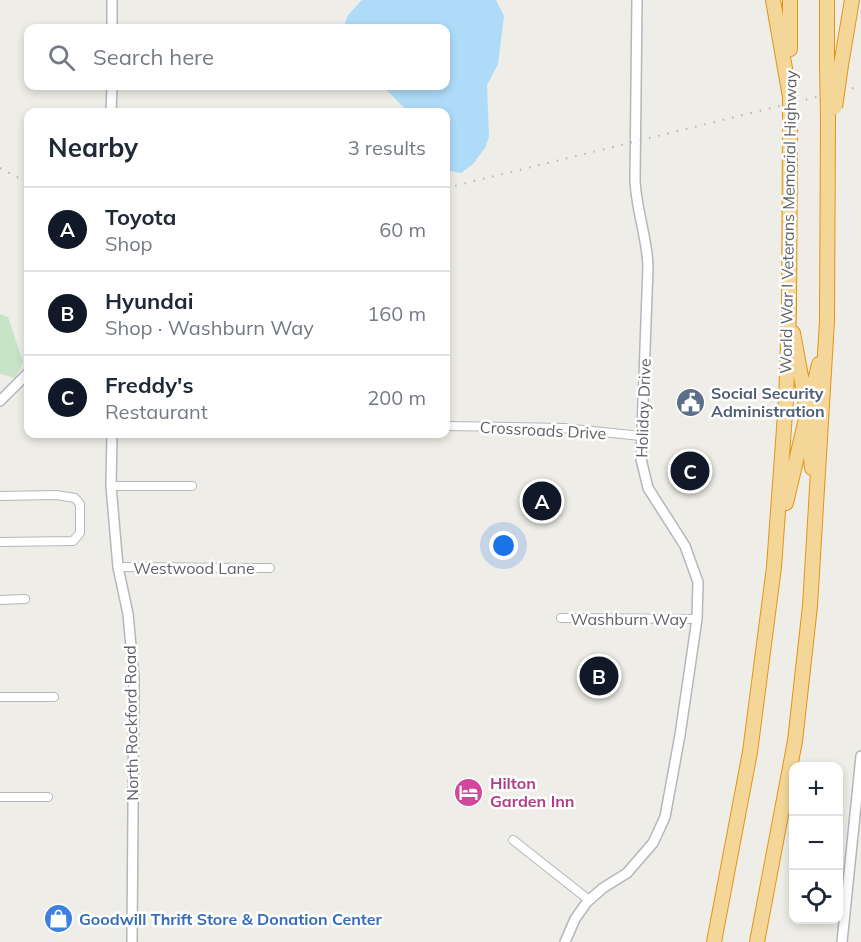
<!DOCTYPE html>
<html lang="en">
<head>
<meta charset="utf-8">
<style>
  :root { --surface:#fff; --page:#f6f6f7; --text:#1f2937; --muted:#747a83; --line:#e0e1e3; --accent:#111827 }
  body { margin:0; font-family:Mulish,sans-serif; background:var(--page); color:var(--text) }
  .controls { position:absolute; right:18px; bottom:18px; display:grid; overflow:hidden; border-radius:12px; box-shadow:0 3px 9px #0003 }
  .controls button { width:54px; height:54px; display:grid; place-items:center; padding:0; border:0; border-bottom:2px solid var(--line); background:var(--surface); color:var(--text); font:30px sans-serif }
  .you { position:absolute; left:504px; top:546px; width:21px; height:21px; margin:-15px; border:4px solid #fff; border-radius:50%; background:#1a73e8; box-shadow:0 0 0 9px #1a73e833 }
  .badge { display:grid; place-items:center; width:39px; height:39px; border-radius:50%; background:var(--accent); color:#fff; font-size:20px; font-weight:700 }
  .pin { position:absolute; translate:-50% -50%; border:3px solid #fff; box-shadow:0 2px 6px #0006 }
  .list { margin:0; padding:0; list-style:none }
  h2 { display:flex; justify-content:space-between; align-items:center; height:78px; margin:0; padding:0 24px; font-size:26px }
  h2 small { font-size:20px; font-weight:400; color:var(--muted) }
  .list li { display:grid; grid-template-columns:39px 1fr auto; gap:18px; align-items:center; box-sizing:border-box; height:84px; padding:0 24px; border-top:2px solid var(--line) }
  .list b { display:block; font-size:22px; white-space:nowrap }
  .list p { margin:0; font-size:20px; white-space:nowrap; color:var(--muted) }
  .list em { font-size:20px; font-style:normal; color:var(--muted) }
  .icon { flex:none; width:33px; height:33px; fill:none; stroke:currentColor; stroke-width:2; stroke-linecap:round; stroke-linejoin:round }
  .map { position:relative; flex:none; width:861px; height:942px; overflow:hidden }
  .search { position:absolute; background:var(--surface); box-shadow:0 3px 9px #0003; left:24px; top:24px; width:426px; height:66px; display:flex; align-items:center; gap:15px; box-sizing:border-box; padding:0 21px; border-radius:12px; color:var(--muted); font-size:22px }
  .panel { position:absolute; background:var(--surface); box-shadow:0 3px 9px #0003; left:24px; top:108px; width:426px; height:330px; border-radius:12px }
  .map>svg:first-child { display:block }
  .green { fill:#c7e4c6 }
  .water { fill:#aedcf8 }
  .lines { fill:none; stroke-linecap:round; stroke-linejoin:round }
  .minor-casing { stroke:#b4b7ba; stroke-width:10 }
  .tertiary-casing { stroke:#b4b7ba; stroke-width:12 }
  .motorway-casing { stroke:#e29514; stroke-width:16 }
  .minor { stroke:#fff; stroke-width:8 }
  .tertiary { stroke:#fff; stroke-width:9 }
  .motorway { stroke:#f4d798; stroke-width:14 }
  .rail { stroke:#b4b5b6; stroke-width:2; stroke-dasharray:1.5 8; stroke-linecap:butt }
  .motorway-bridge-casing { stroke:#e29514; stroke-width:16; stroke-linecap:butt }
  .motorway-bridge { stroke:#f4d798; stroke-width:14 }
  .labels { text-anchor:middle; stroke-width:5; stroke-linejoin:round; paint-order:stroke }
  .street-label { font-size:16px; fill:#5e6266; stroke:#fff }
  .service-label { font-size:16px; font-weight:bold; fill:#4e5e75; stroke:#fff; text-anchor:start }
  .hotel-label { font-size:16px; font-weight:bold; fill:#b23c85; stroke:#fff; text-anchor:start }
  .shop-label { font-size:16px; font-weight:bold; fill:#366cbe; stroke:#fff; text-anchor:start }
</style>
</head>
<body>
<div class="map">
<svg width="861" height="942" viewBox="0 0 861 942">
  <rect width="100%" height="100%" fill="#efede7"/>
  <!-- green -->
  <path class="green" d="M 0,314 L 8,317 L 23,362 L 15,378 L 0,374 Z"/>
  <!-- water -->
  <path class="water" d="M 362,0 L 496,0 L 504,16 L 498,64 L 487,85 L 489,137 L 485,148 L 473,164 L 461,173 L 450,171 L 448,144 L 446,142 L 446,112 L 408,112 L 383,86 L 446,86 L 446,28 L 343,28 L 348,15 Z"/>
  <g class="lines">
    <defs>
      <path id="minor" d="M 446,426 L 564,428 L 641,436
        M 111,486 L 192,486
        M 0,496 L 56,495 L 75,498 L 80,504 L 80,533 L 73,541 L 0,542
        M 118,567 L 270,568
        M 0,600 L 25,599
        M 561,618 L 697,619
        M 0,697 L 54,697
        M 0,797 L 48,797
        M 513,840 L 589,900"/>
      <path id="tertiary" d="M 112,28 L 112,0
        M 111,112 L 112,86
        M 0,401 L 28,373
        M 112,434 L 111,486 L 118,567 L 128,614 L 134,678 L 132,942
        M 565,942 L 575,919 L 587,902 L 603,888 L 627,873 L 653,843 L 665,817 L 680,735 L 697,619 L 698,582 L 685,546 L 648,488 L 641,459 L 648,266 C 647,237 636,209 635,180 L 637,0
        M 842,942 L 861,756"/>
      <path id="motorway" d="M 773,0 L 790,97
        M 827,0 L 827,65
        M 790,49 L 790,0
        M 841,65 L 852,0
        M 793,333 L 805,398 L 812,468
        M 786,503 L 819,364
        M 714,942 L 750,752 L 774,567 L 786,400 L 789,311 L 790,129
        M 757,942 L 795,741 L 810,606 L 827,321 L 828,119"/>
    </defs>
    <!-- minor casing -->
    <use href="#minor" class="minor-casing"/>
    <!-- tertiary casing -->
    <use href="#tertiary" class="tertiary-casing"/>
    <!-- motorway casing -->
    <use href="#motorway" class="motorway-casing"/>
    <!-- minor -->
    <use href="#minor" class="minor"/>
    <!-- tertiary -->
    <use href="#tertiary" class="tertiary"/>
    <!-- motorway -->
    <use href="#motorway" class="motorway"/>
    <!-- rail -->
    <path class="rail" d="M 0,168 L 28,183
      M 446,188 L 861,86"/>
    <defs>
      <path id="motorway-bridge" d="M 827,65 L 828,119
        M 835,107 L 841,65
        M 790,129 L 790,97"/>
    </defs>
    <!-- motorway-bridge casing -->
    <use href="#motorway-bridge" class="motorway-bridge-casing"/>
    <!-- motorway-bridge -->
    <use href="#motorway-bridge" class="motorway-bridge"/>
  </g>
  <!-- icons -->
  <defs>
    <symbol id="civic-disc" viewBox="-11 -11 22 22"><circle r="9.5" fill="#5c6f8a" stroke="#fff"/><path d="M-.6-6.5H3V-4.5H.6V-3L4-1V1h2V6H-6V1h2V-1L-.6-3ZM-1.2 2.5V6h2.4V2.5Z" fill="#fff"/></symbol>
    <symbol id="hotel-disc" viewBox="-11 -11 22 22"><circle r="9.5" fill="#d1479c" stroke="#fff"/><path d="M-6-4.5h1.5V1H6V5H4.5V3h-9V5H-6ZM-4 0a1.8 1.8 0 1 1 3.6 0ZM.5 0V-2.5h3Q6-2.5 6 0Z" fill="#fff"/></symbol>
    <symbol id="shop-disc" viewBox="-11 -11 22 22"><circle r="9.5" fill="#3f7fe0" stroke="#fff"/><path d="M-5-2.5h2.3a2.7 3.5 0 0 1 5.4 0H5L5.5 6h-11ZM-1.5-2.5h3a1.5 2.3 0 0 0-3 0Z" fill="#fff"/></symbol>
  </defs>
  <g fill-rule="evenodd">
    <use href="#civic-disc" x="674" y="386" width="33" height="33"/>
    <use href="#hotel-disc" x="452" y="776" width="33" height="33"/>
    <use href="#shop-disc" x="42" y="902" width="33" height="33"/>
  </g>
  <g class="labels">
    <!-- street labels -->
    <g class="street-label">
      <text transform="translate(788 222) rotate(-89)" y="6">World War I Veterans Memorial Highway</text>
      <text transform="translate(643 408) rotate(-88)" y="6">Holiday Drive</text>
      <text transform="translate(543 430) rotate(3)" y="6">Crossroads Drive</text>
      <text x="194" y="574">Westwood Lane</text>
      <text x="629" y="625">Washburn Way</text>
      <text transform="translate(131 723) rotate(-91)" y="6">North Rockford Road</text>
    </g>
    <!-- service labels -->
    <g class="service-label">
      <text x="711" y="399">Social Security<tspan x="711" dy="18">Administration</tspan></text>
    </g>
    <!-- hotel labels -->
    <g class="hotel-label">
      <text x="490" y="789">Hilton<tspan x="490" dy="18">Garden Inn</tspan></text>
    </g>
    <!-- shop labels -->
    <g class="shop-label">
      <text x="79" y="925">Goodwill Thrift Store &amp; Donation Center</text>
    </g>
  </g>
</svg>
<div class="controls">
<button>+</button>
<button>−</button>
<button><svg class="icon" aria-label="locate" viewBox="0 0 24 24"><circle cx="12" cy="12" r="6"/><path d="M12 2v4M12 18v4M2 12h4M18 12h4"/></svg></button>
</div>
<div class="you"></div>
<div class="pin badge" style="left:542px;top:501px">A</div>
<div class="pin badge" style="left:599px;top:676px">B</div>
<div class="pin badge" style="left:690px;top:471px">C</div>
<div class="search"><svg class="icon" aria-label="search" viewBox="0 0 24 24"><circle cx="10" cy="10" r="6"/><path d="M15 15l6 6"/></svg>Search here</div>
<section class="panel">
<h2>Nearby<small>3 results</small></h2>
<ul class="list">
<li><span class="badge">A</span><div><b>Toyota</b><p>Shop</p></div><em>60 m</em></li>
<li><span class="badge">B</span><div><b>Hyundai</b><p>Shop · Washburn Way</p></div><em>160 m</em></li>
<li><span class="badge">C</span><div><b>Freddy's</b><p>Restaurant</p></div><em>200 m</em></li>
</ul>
</section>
</div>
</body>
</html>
